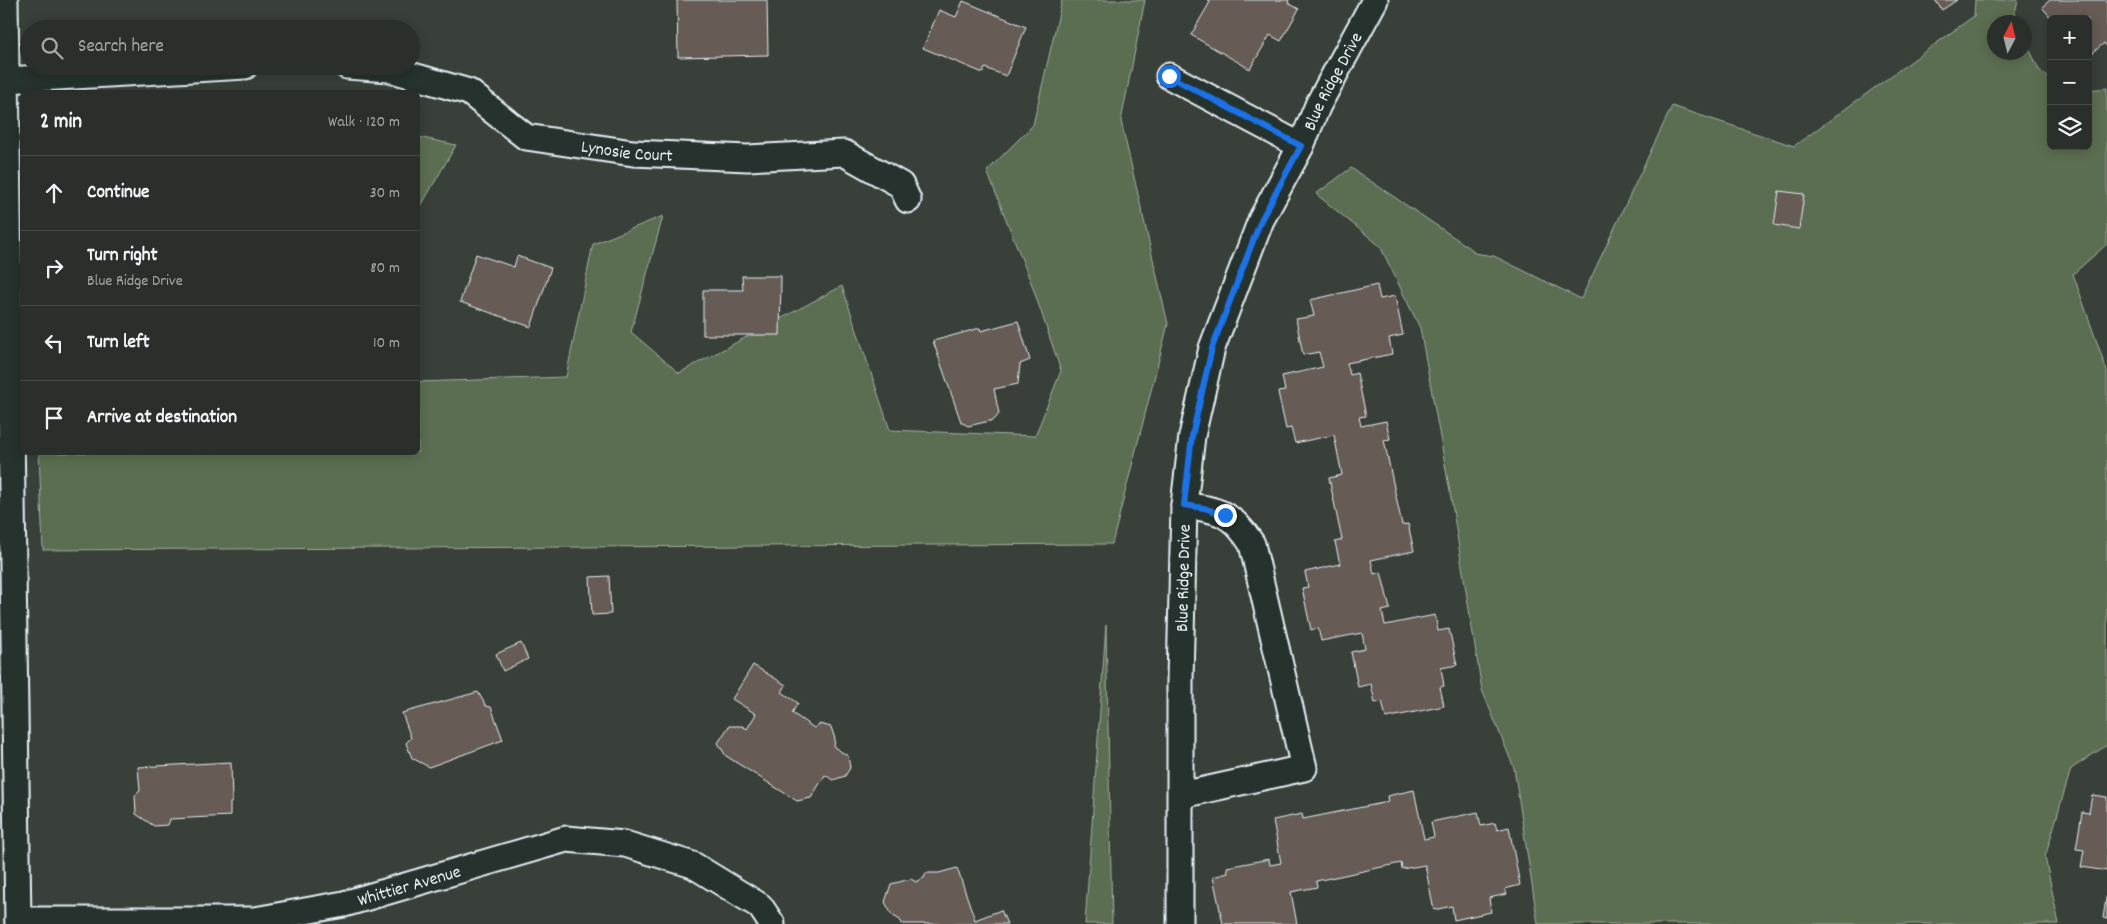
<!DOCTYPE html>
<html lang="en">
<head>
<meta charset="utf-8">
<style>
  :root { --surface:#2b2f2b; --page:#373b37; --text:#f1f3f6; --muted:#a6a9a9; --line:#474a47 }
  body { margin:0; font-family:Dekko,sans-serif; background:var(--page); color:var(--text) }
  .controls { position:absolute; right:15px; top:15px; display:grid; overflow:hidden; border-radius:8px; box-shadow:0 2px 12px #0003 }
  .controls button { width:45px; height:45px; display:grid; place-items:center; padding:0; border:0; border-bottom:1px solid var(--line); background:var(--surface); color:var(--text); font:25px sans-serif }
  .compass { position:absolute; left:1987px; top:15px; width:45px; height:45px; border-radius:50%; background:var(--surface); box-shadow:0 2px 12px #0003; rotate:7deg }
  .stop { position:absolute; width:15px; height:15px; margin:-11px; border:4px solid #1a73e8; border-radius:50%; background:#fff }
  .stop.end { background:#1a73e8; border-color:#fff; box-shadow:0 1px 5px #0008 }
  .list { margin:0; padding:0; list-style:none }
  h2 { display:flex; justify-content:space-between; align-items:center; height:65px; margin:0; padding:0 20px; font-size:21px }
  h2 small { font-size:16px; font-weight:400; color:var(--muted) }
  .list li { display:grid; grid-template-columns:32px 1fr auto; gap:15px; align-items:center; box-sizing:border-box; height:75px; padding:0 20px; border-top:1px solid var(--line) }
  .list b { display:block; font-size:19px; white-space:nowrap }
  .list p { margin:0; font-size:16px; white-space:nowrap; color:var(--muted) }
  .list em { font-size:16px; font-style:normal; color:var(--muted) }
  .icon { flex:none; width:28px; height:28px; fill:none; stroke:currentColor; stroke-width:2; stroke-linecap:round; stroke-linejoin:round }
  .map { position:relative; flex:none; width:2107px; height:924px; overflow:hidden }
  .search { position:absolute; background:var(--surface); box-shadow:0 2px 12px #0003; left:20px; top:20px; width:400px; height:55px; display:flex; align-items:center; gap:12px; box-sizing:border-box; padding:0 18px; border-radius:28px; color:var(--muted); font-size:19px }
  .panel { position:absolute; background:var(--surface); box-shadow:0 2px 12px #0003; left:20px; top:90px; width:400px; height:365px; border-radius:8px }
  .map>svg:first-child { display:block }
  .green { fill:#5c6e51; stroke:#a2b0a4 }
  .building { fill:#665b55; stroke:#e8f1f8 }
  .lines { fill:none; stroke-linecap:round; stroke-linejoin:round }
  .street-casing { stroke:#e8f1f8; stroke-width:29 }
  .street { stroke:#26332d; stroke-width:25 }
  .route { stroke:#1a73e8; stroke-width:6 }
  .labels { text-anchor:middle; stroke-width:4; stroke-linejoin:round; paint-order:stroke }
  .street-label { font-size:18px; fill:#e8f1f8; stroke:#26332d }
</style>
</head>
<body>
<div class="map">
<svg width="2107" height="924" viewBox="0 0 2107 924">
  <rect width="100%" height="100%" fill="#393f39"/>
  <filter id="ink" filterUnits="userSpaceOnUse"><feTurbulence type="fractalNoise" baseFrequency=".02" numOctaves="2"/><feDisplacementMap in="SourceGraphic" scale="10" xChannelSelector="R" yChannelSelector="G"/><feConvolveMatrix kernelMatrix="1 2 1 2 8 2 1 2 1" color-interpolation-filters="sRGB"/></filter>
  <g filter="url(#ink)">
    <!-- green -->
    <path class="green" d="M 1062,0 L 1145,0 L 1121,121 L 1168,324 L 1112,544 L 43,550 L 39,453 L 418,452 L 418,382 L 566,377 L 593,244 L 663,216 L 631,332 L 679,373 L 842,286 L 890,430 L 1035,436 L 1061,371 L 1032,285 L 987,171 L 1033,125 Z
      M 1975,0 L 2018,0 L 2014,17 L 2016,22 L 1994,22 L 1994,52 L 2024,52 L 2025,39 L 2039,70 L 2051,79 L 2051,146 L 2088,146 L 2088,90 L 2107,88 L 2107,244 L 2073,274 L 2107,371 L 2107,745 L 2071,769 L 2045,857 L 2059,924 L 1538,924 L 1514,768 L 1482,690 L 1450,492 L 1420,328 L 1380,246 L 1316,194 L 1351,168 L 1473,250 L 1474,253 L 1494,256 L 1581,299 L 1672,106 L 1794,146 L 1974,16 Z
      M 418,137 L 456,145 L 418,211 Z
      M 1106,625 L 1112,924 L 1085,924 Z"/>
    <!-- building -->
    <path class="building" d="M 677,0 L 767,0 L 768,55 L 678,57 Z
      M 1207,0 L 1289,0 L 1288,3 L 1299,9 L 1281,41 L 1270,35 L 1250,69 L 1191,35 L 1210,2 Z
      M 1935,0 L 1957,0 L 1942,10 Z
      M 2050,0 L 2107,0 L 2107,47 L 2104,43 L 2088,57 L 2088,19 L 2052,19 L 2042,7 Z
      M 963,1 L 1026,27 L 1006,76 L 985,68 L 983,73 L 923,48 L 939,10 L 956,17 Z
      M 1779,191 L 1804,194 L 1799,229 L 1774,225 Z
      M 476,254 L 514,267 L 517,256 L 551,268 L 531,327 L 460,302 Z
      M 742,276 L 781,276 L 780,335 L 703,335 L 703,290 L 743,290 Z
      M 1377,285 L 1380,299 L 1395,296 L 1403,335 L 1389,338 L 1392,354 L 1347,363 L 1350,375 L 1357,373 L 1366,416 L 1359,417 L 1361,426 L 1386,421 L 1390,439 L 1384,440 L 1402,525 L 1408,524 L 1414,551 L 1371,560 L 1374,574 L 1381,572 L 1390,609 L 1382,611 L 1385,625 L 1435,615 L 1438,631 L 1449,629 L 1457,665 L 1441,668 L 1444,686 L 1440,687 L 1444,706 L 1386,718 L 1382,701 L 1375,703 L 1371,684 L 1358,687 L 1351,652 L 1365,649 L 1362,633 L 1321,641 L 1318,628 L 1311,630 L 1302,588 L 1308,587 L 1305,572 L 1340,564 L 1335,542 L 1342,540 L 1329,478 L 1342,475 L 1334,435 L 1295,443 L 1291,428 L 1286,429 L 1278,392 L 1285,391 L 1282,376 L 1323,367 L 1319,352 L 1303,355 L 1296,319 L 1314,316 L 1310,300 Z
      M 1018,321 L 1030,360 L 1020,364 L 1018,384 L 994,389 L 999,414 L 994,420 L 968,426 L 961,422 L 933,341 L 980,328 L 981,331 Z
      M 609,576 L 611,614 L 592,615 L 590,577 Z
      M 521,643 L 528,659 L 503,671 L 496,654 Z
      M 753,665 L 786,685 L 782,692 L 798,703 L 792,713 L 814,728 L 819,724 L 831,727 L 835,739 L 834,747 L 848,756 L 850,768 L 845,776 L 833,780 L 825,775 L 811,798 L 797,801 L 726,756 L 718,743 L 729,726 L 742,726 L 747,729 L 756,714 L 732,699 Z
      M 478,692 L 486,706 L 491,707 L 503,740 L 429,767 L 412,758 L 406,743 L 411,738 L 402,713 Z
      M 231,762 L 232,802 L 230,803 L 230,816 L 170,819 L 168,825 L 154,826 L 136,814 L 135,795 L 140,791 L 138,767 Z
      M 1414,790 L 1424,839 L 1434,837 L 1431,822 L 1478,812 L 1481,826 L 1495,823 L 1497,830 L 1509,827 L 1520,885 L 1505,889 L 1507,894 L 1489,898 L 1491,912 L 1454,920 L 1452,906 L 1434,910 L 1425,865 L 1402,869 L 1401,863 L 1316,881 L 1317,887 L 1291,892 L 1297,924 L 1223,924 L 1213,877 L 1228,873 L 1227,867 L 1269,859 L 1270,865 L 1281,863 L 1273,820 L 1302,814 L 1303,819 L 1388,802 L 1387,796 Z
      M 2092,795 L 2107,797 L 2107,871 L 2081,867 L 2084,850 L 2076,849 L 2082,812 L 2089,813 Z
      M 957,868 L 975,920 L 1001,910 L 1007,924 L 902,924 L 900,920 L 892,915 L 885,902 L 891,884 L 911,879 L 916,882 L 924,878 L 926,873 L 939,873 Z
      M 2107,892 L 2107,919 L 2103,918 Z"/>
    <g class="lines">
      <defs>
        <g id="street">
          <path d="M 5,0 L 18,924"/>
          <path id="s1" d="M 347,66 L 389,69 L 469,92 L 526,137 L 633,153 L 748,158 L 844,153 L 901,185 L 908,200"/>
          <path d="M 1169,76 L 1301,146"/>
          <path d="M 6,80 L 245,66"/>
          <path d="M 1182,795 L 1304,768 L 1252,544 C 1232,513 1219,510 1184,505"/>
          <path id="s2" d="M 18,920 L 255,920 L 344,904 L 566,839 L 625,844 L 693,865 L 760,906 L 772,924"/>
          <path id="s3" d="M 1180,924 L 1180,681 L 1184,505 L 1192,436 L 1212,348 L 1261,220 L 1301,146 L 1318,105 L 1375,0"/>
        </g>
      </defs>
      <!-- street casing -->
      <use href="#street" class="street-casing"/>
      <!-- street -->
      <use href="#street" class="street"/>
    </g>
  </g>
  <g class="lines" filter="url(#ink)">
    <!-- route -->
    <path class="route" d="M 1169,76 L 1301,146 L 1261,220 L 1212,348 L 1192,436 L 1184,505 L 1204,508 L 1225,515"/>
  </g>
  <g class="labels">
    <!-- street labels -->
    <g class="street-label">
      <text dy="6" stroke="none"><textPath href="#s3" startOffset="872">Blue Ridge Drive</textPath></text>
      <text dy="6" stroke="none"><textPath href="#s1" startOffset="300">Lynosie Court</textPath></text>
      <text dy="6" stroke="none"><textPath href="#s3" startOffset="346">Blue Ridge Drive</textPath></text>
      <text dy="6" stroke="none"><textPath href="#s2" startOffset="395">Whittier Avenue</textPath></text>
    </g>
  </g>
</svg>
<div class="controls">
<button>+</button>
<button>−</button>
<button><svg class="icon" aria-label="layers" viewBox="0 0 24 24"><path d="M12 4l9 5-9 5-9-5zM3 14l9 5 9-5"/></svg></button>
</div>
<svg class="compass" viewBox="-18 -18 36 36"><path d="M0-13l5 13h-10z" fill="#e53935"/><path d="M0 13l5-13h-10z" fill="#a6a9a9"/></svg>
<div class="stop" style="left:1169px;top:76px"></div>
<div class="stop end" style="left:1225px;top:515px"></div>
<div class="search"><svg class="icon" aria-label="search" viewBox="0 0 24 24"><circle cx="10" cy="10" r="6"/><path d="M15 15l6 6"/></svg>Search here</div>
<section class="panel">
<h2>2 min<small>Walk · 120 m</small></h2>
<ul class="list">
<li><svg class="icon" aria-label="ahead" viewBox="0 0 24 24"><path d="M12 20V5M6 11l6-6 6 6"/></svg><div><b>Continue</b></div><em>30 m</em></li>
<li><svg class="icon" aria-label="right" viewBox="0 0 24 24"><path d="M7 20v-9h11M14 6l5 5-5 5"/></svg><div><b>Turn right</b><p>Blue Ridge Drive</p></div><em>80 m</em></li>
<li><svg class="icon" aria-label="left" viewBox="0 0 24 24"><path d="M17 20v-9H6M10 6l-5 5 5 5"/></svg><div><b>Turn left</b></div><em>10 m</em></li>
<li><svg class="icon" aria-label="arrive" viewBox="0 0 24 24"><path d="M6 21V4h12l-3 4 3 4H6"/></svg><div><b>Arrive at destination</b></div></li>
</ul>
</section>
</div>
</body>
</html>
